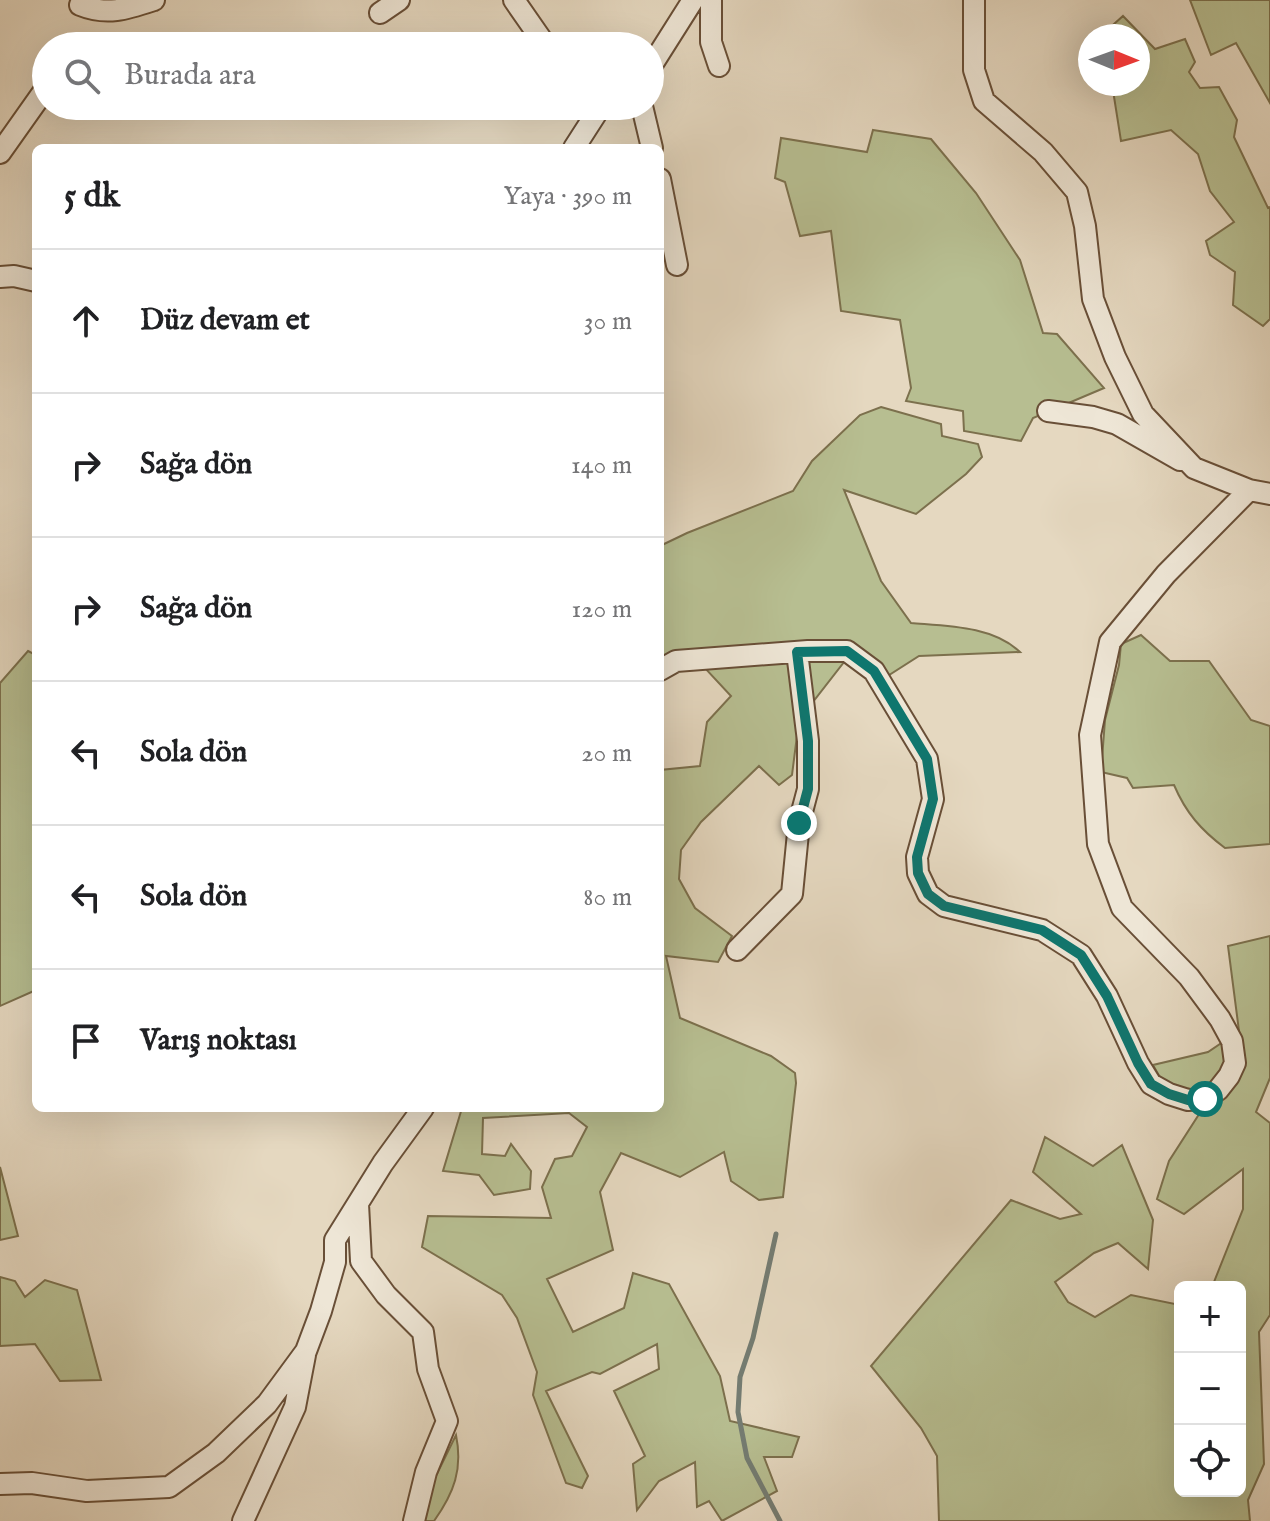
<!DOCTYPE html>
<html lang="tr">
<head>
<meta charset="utf-8">
<style>
  :root { --surface:#fff; --page:#f6f6f6; --text:#202124; --muted:#757577; --line:#e0e0e0 }
  body { margin:0; font-family:"IM FELL English",serif; background:var(--page); color:var(--text) }
  .controls { position:absolute; right:24px; bottom:24px; display:grid; overflow:hidden; border-radius:12px; box-shadow:0 8px 32px #0002 }
  .controls button { width:72px; height:72px; display:grid; place-items:center; padding:0; border:0; border-bottom:2px solid var(--line); background:var(--surface); color:var(--text); font:40px sans-serif }
  .compass { position:absolute; left:1078px; top:24px; width:72px; height:72px; border-radius:50%; background:var(--surface); box-shadow:0 8px 32px #0002; rotate:91deg }
  .stop { position:absolute; width:24px; height:24px; margin:-18px; border:6px solid #0f766e; border-radius:50%; background:#fff }
  .stop.end { background:#0f766e; border-color:#fff; box-shadow:0 2px 8px #0008 }
  .list { margin:0; padding:0; list-style:none }
  h2 { display:flex; justify-content:space-between; align-items:center; height:104px; margin:0; padding:0 32px; font-size:34px }
  h2 small { font-size:26px; font-weight:400; color:var(--muted) }
  .list li { display:grid; grid-template-columns:52px 1fr auto; gap:24px; align-items:center; box-sizing:border-box; height:144px; padding:0 32px; border-top:2px solid var(--line) }
  .list b { display:block; font-size:30px; white-space:nowrap }
  .list em { font-size:26px; font-style:normal; color:var(--muted) }
  .icon { flex:none; width:44px; height:44px; fill:none; stroke:currentColor; stroke-width:2; stroke-linecap:round; stroke-linejoin:round }
  .map { position:relative; flex:none; width:1270px; height:1521px; overflow:hidden }
  .search { position:absolute; background:var(--surface); box-shadow:0 8px 32px #0002; left:32px; top:32px; width:632px; height:88px; display:flex; align-items:center; gap:20px; box-sizing:border-box; padding:0 28px; border-radius:44px; color:var(--muted); font-size:30px }
  .panel { position:absolute; background:var(--surface); box-shadow:0 8px 32px #0002; left:32px; top:144px; width:632px; height:968px; border-radius:12px }
  .map>svg:first-child { display:block }
  .green { fill:#b7be91; stroke:#7c704d; stroke-width:2 }
  .lines { fill:none; stroke-linecap:round; stroke-linejoin:round }
  .stream { stroke:#747c72; stroke-width:5 }
  .minor-casing { stroke:#694f37; stroke-width:24 }
  .minor { stroke:#eee6d6; stroke-width:20 }
  .route { stroke:#0f766e; stroke-width:10 }
</style>
</head>
<body>
<div class="map">
<svg width="1270" height="1521" viewBox="0 0 1270 1521">
  <rect width="100%" height="100%" fill="#e5d8c0"/>
  <filter id="stains"><feTurbulence type="fractalNoise" baseFrequency=".0025" numOctaves="4"/><feColorMatrix values="0 0 0 0 .2 0 0 0 0 .09 0 0 0 0 .02 0 0 0 .5 -.17"/></filter>
  <radialGradient id="worn" r=".72"><stop offset=".6" stop-color="#630" stop-opacity="0"/><stop offset="1" stop-color="#630" stop-opacity=".3"/></radialGradient>
  <!-- green -->
  <path class="green" d="M 1190,0 L 1270,0 L 1270,103 L 1236,43 L 1211,55 Z
    M 1123,16 L 1155,49 L 1185,39 L 1195,62 L 1189,72 L 1200,88 L 1219,87 L 1237,120 L 1234,137 L 1268,208 L 1270,207 L 1270,319 L 1263,326 L 1233,305 L 1235,272 L 1210,255 L 1206,241 L 1234,222 L 1210,191 L 1198,154 L 1171,130 L 1121,141 L 1112,84 L 1138,84 L 1138,36 L 1104,36 L 1104,33 Z
    M 873,130 L 931,139 L 976,193 L 1020,260 L 1043,333 L 1057,334 L 1104,388 L 1033,418 L 1021,441 L 964,431 L 963,411 L 906,401 L 911,388 L 900,320 L 841,311 L 831,231 L 800,236 L 785,182 L 775,178 L 781,138 L 867,152 Z
    M 881,407 L 941,424 L 942,436 L 978,444 L 982,457 L 966,474 L 916,514 L 844,490 L 881,581 L 911,623 C 947,626 993,626 1020,652 L 919,656 L 886,677 L 855,648 L 799,720 L 792,775 L 779,785 L 759,766 L 701,822 L 681,850 L 679,879 L 695,908 L 732,936 L 718,962 L 666,956 L 680,1018 L 771,1056 L 795,1073 L 796,1083 L 783,1197 L 759,1200 L 731,1181 L 724,1152 L 680,1177 L 621,1153 L 600,1192 L 613,1250 L 547,1279 L 573,1332 L 624,1308 L 633,1273 L 669,1284 L 720,1376 L 730,1421 L 799,1437 L 792,1457 L 764,1457 L 777,1491 L 722,1521 L 709,1501 L 697,1507 L 695,1462 L 659,1481 L 637,1510 L 633,1464 L 645,1456 L 614,1391 L 659,1369 L 657,1344 L 600,1374 L 592,1372 L 546,1391 L 588,1476 L 582,1488 L 566,1483 L 533,1395 L 537,1372 L 517,1318 L 502,1295 L 422,1247 L 428,1216 L 551,1218 L 542,1187 L 555,1159 L 572,1156 L 587,1127 L 569,1113 L 483,1118 L 482,1154 L 505,1156 L 511,1144 L 531,1171 L 530,1189 L 494,1195 L 479,1175 L 443,1171 L 462,1108 L 660,1108 L 660,770 L 700,766 L 707,722 L 731,696 L 705,668 L 664,655 L 660,657 L 660,546 L 687,533 L 793,491 L 812,461 L 860,415 Z
    M 1141,635 L 1170,661 L 1209,661 L 1251,720 L 1270,726 L 1270,844 L 1225,848 C 1201,830 1186,813 1174,785 L 1133,788 L 1127,778 L 1101,772 L 1105,720 L 1119,665 L 1121,644 Z
    M 28,651 L 36,655 L 36,990 L 0,1006 L 0,683 Z
    M 1270,936 L 1270,1078 L 1256,1112 L 1270,1123 L 1270,1315 L 1259,1332 L 1264,1464 L 1248,1500 L 1250,1521 L 939,1521 L 937,1456 L 921,1428 L 871,1366 L 1011,1200 L 1060,1219 L 1081,1214 L 1033,1172 L 1045,1137 L 1093,1166 L 1122,1145 L 1153,1220 L 1148,1269 L 1118,1243 L 1094,1253 L 1055,1282 L 1068,1302 L 1095,1317 L 1131,1295 L 1180,1305 L 1180,1491 L 1240,1491 L 1240,1287 L 1212,1287 L 1243,1209 L 1243,1169 L 1184,1214 L 1157,1199 L 1169,1161 L 1203,1108 L 1162,1081 L 1153,1065 L 1208,1052 L 1239,1031 L 1228,946 Z
    M 0,1167 L 18,1236 L 0,1240 Z
    M 0,1277 L 15,1281 L 25,1297 L 45,1280 L 77,1290 L 101,1380 L 60,1381 L 35,1344 L 0,1346 Z
    M 456,1435 C 463,1469 454,1493 434,1521 L 421,1521 L 432,1484 Z"/>
  <g class="lines">
    <!-- stream -->
    <path class="stream" d="M 776,1234 L 753,1338 L 740,1377 L 738,1412 L 747,1458 L 780,1521"/>
    <defs>
      <path id="minor" d="M 514,0 L 546,46
        M 711,0 L 711,42 L 719,66
        M 974,0 L 974,70 L 984,101 L 1043,152 L 1077,192 L 1085,226 L 1093,299 L 1115,357 L 1143,414 L 1194,468 L 1249,490 L 1270,494
        M 80,5 C 107,16 127,9 154,0
        M 380,13 L 399,0
        M 650,68 L 693,0
        M 642,106 L 652,148
        M 574,148 L 601,106
        M 0,153 L 46,88
        M 660,179 L 677,265
        M 0,277 L 14,276 L 36,281
        M 1048,411 L 1093,417 L 1117,424 L 1180,460
        M 660,670 L 676,661 L 808,651 L 847,651 L 874,671 L 927,759 L 933,799 L 917,857 L 918,873 L 928,894 L 944,906 L 1042,930 L 1081,955 L 1107,996 L 1138,1063 L 1151,1084 L 1169,1094 L 1188,1100 L 1205,1099 L 1218,1090 L 1229,1076 L 1235,1063 L 1232,1041 L 1220,1019 L 1189,977 L 1122,908 L 1098,844 L 1090,735 L 1110,642 L 1166,574 L 1249,490
        M 737,950 L 792,894 L 799,823 L 808,789 L 808,741 L 797,652
        M 358,1204 L 361,1261 L 386,1295 L 423,1332 L 428,1369 L 447,1421 L 426,1472 L 414,1521
        M 0,1484 L 32,1483 L 87,1491 L 169,1487 L 216,1453 L 267,1404 L 306,1351 L 321,1311 L 335,1262 L 335,1240 L 383,1163 L 423,1108
        M 243,1521 L 295,1407 L 305,1355"/>
    </defs>
    <!-- minor casing -->
    <use href="#minor" class="minor-casing"/>
    <!-- minor -->
    <use href="#minor" class="minor"/>
  </g>
  <g class="lines">
    <!-- route -->
    <path class="route" d="M 799,823 L 808,789 L 808,741 L 797,652 L 847,651 L 874,671 L 927,759 L 933,799 L 917,857 L 918,873 L 928,894 L 944,906 L 1042,930 L 1081,955 L 1107,996 L 1138,1063 L 1151,1084 L 1169,1094 L 1188,1100 L 1205,1099"/>
  </g>
  <rect width="100%" height="100%" filter="url(#stains)"/>
  <rect width="100%" height="100%" fill="url(#worn)"/>
</svg>
<div class="controls">
<button>+</button>
<button>−</button>
<button><svg class="icon" aria-label="locate" viewBox="0 0 24 24"><circle cx="12" cy="12" r="6"/><path d="M12 2v4M12 18v4M2 12h4M18 12h4"/></svg></button>
</div>
<svg class="compass" viewBox="-18 -18 36 36"><path d="M0-13l5 13h-10z" fill="#e53935"/><path d="M0 13l5-13h-10z" fill="#757577"/></svg>
<div class="stop" style="left:1205px;top:1099px"></div>
<div class="stop end" style="left:799px;top:823px"></div>
<div class="search"><svg class="icon" aria-label="search" viewBox="0 0 24 24"><circle cx="10" cy="10" r="6"/><path d="M15 15l6 6"/></svg>Burada ara</div>
<section class="panel">
<h2>5 dk<small>Yaya · 390 m</small></h2>
<ul class="list">
<li><svg class="icon" aria-label="ahead" viewBox="0 0 24 24"><path d="M12 20V5M6 11l6-6 6 6"/></svg><div><b>Düz devam et</b></div><em>30 m</em></li>
<li><svg class="icon" aria-label="right" viewBox="0 0 24 24"><path d="M7 20v-9h11M14 6l5 5-5 5"/></svg><div><b>Sağa dön</b></div><em>140 m</em></li>
<li><svg class="icon" aria-label="right" viewBox="0 0 24 24"><path d="M7 20v-9h11M14 6l5 5-5 5"/></svg><div><b>Sağa dön</b></div><em>120 m</em></li>
<li><svg class="icon" aria-label="left" viewBox="0 0 24 24"><path d="M17 20v-9H6M10 6l-5 5 5 5"/></svg><div><b>Sola dön</b></div><em>20 m</em></li>
<li><svg class="icon" aria-label="left" viewBox="0 0 24 24"><path d="M17 20v-9H6M10 6l-5 5 5 5"/></svg><div><b>Sola dön</b></div><em>80 m</em></li>
<li><svg class="icon" aria-label="arrive" viewBox="0 0 24 24"><path d="M6 21V4h12l-3 4 3 4H6"/></svg><div><b>Varış noktası</b></div></li>
</ul>
</section>
</div>
</body>
</html>
